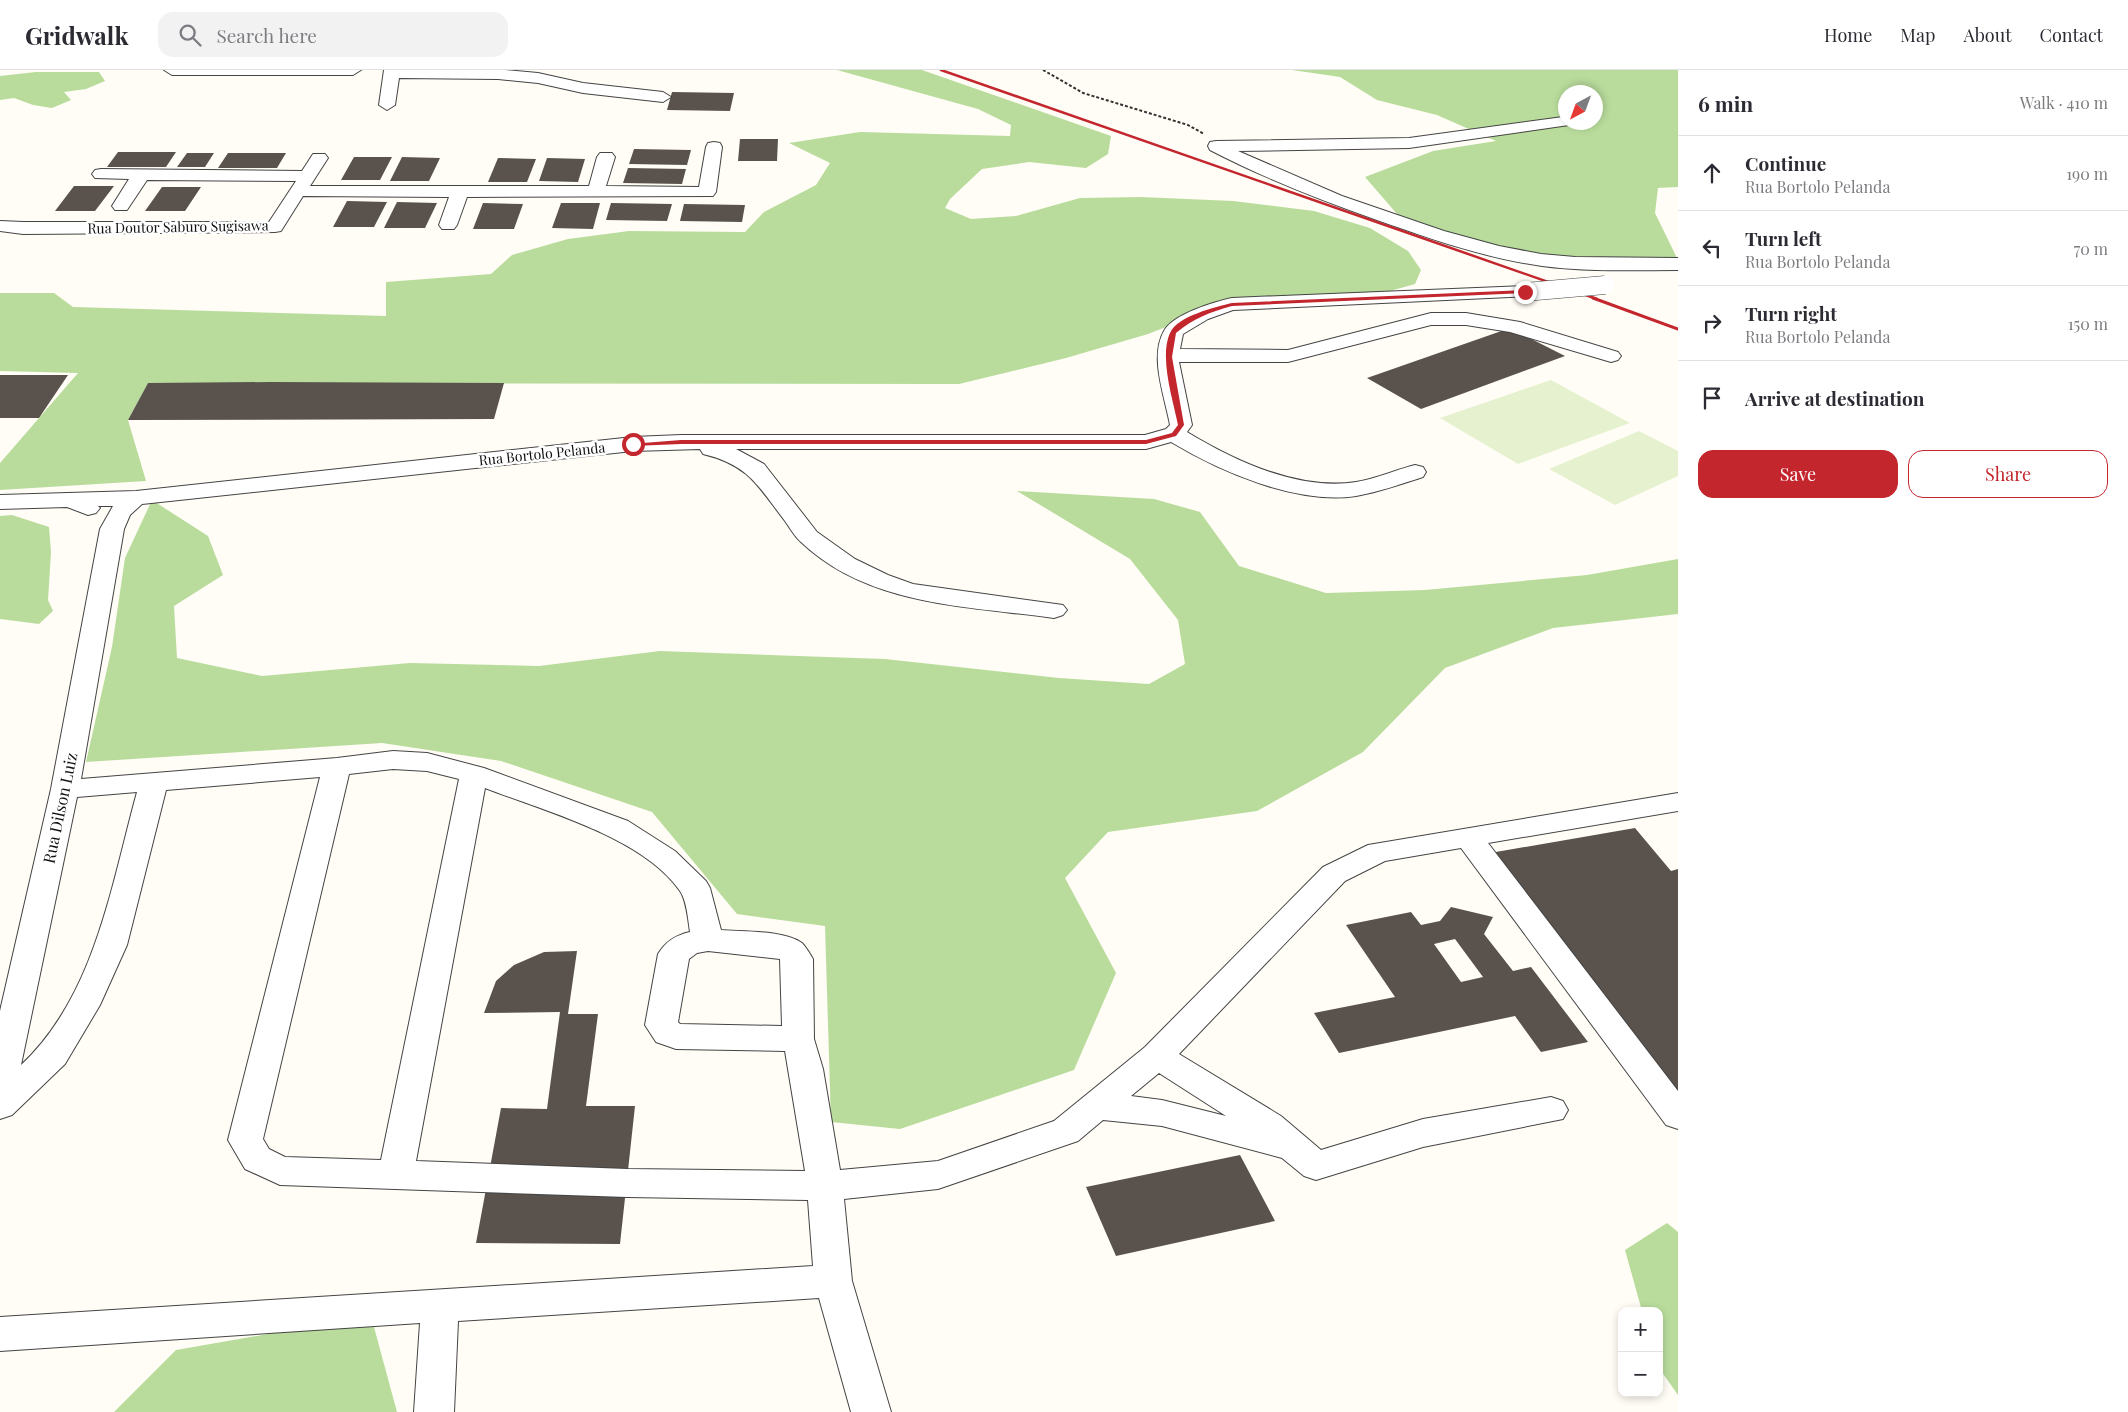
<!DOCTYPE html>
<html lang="en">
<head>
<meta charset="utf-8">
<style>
  :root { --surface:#fff; --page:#f2f2f3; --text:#2b2b33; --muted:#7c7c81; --line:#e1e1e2; --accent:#c4262e }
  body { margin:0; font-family:"Playfair Display",serif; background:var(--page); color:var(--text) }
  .controls { position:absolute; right:15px; bottom:15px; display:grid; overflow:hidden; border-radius:10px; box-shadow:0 2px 8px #0003 }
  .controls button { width:45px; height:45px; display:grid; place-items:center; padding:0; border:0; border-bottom:1px solid var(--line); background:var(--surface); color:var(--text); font:25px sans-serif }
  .compass { position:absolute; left:1558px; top:15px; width:45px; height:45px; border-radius:50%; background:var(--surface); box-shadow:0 2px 8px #0003; rotate:221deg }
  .stop { position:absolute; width:15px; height:15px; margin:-11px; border:4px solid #c4262e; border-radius:50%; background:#fff }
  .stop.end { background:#c4262e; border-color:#fff; box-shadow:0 1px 5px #0008 }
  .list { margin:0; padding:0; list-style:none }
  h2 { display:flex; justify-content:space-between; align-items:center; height:65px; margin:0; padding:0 20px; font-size:21px }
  h2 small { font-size:16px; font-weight:400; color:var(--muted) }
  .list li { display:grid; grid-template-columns:32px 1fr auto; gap:15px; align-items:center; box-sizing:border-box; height:75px; padding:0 20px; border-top:1px solid var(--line) }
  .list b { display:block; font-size:19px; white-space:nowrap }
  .list p { margin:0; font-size:16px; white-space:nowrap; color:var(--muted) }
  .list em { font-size:16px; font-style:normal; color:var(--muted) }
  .actions { display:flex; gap:10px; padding:15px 20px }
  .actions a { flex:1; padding:11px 0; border:1px solid var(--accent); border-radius:15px; text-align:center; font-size:18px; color:var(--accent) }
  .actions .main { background:var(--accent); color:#fff }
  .icon { flex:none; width:28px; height:28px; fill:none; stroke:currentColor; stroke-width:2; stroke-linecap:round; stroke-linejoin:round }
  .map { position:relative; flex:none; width:1678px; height:1342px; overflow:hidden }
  header { display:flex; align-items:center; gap:30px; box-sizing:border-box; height:70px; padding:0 25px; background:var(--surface); border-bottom:1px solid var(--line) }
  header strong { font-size:24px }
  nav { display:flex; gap:28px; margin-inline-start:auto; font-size:18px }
  .search { width:350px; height:45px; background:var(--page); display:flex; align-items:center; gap:12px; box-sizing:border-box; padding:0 18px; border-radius:15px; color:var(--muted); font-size:19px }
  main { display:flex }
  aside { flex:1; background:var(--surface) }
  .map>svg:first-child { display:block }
  .forest { fill:#b9dc9c; fill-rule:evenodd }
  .pitch { fill:#e6f2cf }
  .building { fill:#5a524d; fill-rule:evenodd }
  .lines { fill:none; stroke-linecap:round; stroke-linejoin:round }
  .minor-casing { stroke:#444; stroke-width:2 }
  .path { stroke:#333; stroke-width:2; stroke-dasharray:3 2; stroke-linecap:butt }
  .minor { fill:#fff; fill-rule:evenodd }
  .rail-far1 { stroke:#c4262e; stroke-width:2.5 }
  .rail { stroke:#c4262e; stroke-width:3 }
  .minor-bridge-casing { stroke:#444; stroke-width:19; stroke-linecap:butt }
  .minor-bridge { stroke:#fff; stroke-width:18 }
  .route { fill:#c4262e }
  .labels { text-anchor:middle; stroke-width:5; stroke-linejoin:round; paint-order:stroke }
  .far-street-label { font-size:14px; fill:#111; stroke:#fff }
  .street-label { font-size:16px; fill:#111; stroke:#fff }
</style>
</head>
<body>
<header>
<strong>Gridwalk</strong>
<div class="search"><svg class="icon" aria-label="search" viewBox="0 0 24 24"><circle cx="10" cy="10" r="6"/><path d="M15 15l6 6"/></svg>Search here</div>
<nav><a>Home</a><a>Map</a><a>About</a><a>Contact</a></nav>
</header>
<main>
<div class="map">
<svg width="1678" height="1342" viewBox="0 0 1678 1342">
  <rect width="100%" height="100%" fill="#fffdf5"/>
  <!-- forest -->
  <path class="forest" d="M 837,0 L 922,0 L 1111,66 L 1108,84 L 1086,98 L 1029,92 L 982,99 L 950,129 L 945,138 L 971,149 L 1016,146 L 1080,128 L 1141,127 L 1233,131 L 1314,141 L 1370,158 L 1408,181 L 1421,200 L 1415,214 L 1390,221 L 1230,232 L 1148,264 L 1066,288 L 959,314 L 148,313 L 128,350 L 146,411 L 0,420 L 0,393 L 78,303 L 0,301 L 0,223 L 54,223 L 73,237 L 386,246 L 386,212 L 491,204 L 512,185 L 568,169 L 629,161 L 745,162 L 764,142 L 816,115 L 830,93 L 789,73 L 860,62 L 1010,66 L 1011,55 L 978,39 Z
    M 1292,0 L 1678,0 L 1678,117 L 1658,118 L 1655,143 L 1677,188 L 1584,192 L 1475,171 L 1397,144 L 1365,107 L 1433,81 L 1496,71 L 1437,45 L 1377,30 L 1340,7 ZM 1566,22 L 1596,22 L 1596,52 L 1566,52 Z
    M 36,2 L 99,2 L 105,11 L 86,19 L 64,22 L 71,30 L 52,38 L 33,35 L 14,28 L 0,30 L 0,6 Z
    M 1017,421 L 1154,429 L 1200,442 L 1239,496 L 1326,523 L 1425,520 L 1587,505 L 1678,489 L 1678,544 L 1553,558 L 1445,598 L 1363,682 L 1257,741 L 1108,762 L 1065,808 L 1116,903 L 1074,1000 L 900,1059 L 831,1052 L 825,856 L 737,844 L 652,742 L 501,691 L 382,673 L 86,692 L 112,577 L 125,488 L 152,430 L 208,466 L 223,505 L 174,536 L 177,588 L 262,606 L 410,593 L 539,596 L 660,581 L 885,589 L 1059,608 L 1149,614 L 1185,594 L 1178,550 L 1130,489 Z
    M 12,445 L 49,457 L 51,482 L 48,530 L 53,541 L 39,554 L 0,549 L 0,446 Z
    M 1667,1153 L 1678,1162 L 1678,1325 L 1659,1298 L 1659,1241 L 1642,1241 L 1625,1180 Z
    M 371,1246 L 397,1342 L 114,1342 L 176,1280 Z"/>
  <!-- pitch -->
  <path class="pitch" d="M 1551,310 L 1630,353 L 1518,394 L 1440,348 Z
    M 1639,361 L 1678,381 L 1678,406 L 1615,435 L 1549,399 Z"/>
  <!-- building -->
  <path class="building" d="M 672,22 L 734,23 L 730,41 L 667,40 Z
    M 740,69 L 778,69 L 777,91 L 738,91 Z
    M 634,79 L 691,80 L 687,95 L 629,94 Z
    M 118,82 L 176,82 L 166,97 L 107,97 Z
    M 187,83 L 214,83 L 205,97 L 177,97 Z
    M 228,83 L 286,83 L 277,98 L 218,98 Z
    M 354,87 L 392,87 L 380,110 L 341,110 Z
    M 402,87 L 440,88 L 429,111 L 390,111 Z
    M 498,88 L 536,89 L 527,112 L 488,112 Z
    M 547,88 L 585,89 L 578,112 L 539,111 Z
    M 628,98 L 686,99 L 682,114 L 623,113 Z
    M 74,116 L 114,116 L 95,141 L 55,141 Z
    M 162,117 L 201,117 L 185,141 L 145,141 Z
    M 347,131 L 387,132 L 374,157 L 333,157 Z
    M 397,132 L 437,133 L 425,158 L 384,158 Z
    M 483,133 L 523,134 L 514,159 L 473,159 Z
    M 561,133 L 600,133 L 593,159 L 552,158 Z
    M 611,133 L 672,134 L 667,151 L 606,150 Z
    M 684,134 L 745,135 L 742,152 L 680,151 Z
    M 1510,258 L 1565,286 L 1421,339 L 1367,308 Z
    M 0,305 L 68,305 L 39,348 L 0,348 Z
    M 271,312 L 504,313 L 494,349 L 128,350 L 148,313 Z
    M 1635,758 L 1671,801 L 1678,799 L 1678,1029 L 1490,783 Z
    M 1451,837 L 1493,847 L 1484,864 L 1513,901 L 1531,897 L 1588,972 L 1541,982 L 1515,946 L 1339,983 L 1314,943 L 1395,927 L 1346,855 L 1411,842 L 1421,855 L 1440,851 ZM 1455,869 L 1483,907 L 1461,912 L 1434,874 Z
    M 577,881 L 568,944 L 598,944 L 586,1036 L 635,1036 L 620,1174 L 476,1173 L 501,1038 L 547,1039 L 560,942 L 484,943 L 496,911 L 514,895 L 544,882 Z
    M 1240,1085 L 1275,1151 L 1116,1186 L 1086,1117 Z"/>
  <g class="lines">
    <defs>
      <path id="minor" d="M 164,0 L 361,0 L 353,5 L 172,5 Z
        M 384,0 L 505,0 L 538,3 L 583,13 L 663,22 L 671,27 L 663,32 L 583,23 L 538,13 L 498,9 L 399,8 L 395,35 L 387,40 L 379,35 Z
        M 1563,47 L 1566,48 L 1566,52 L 1571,52 L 1569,55 L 1409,78 L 1238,81 L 1342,126 L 1444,161 L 1499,176 L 1541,184 L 1575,187 L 1678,188 L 1678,200 C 1633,200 1587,202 1542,196 C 1485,188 1431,169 1377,150 C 1320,130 1264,108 1210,80 L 1208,76 L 1210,72 L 1216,71 L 1409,68 Z
        M 714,72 L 720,73 L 722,77 L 716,122 L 713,126 L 467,127 L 457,155 L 454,159 L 442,159 L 439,155 L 449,127 L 303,126 L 281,161 L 275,162 L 23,164 L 0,161 L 0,151 L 23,152 L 269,152 L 296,111 L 147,110 L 127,140 L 115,140 L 112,136 L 129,109 L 95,108 L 92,104 L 95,100 L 101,99 L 302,101 L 313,84 L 325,84 L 328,88 L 310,116 L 589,116 L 597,87 L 600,83 L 612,83 L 615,87 L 606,116 L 699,117 L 706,77 L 708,73 Z
        M 1525,216 L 1532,218 L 1535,222 L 1532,226 L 1233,240 L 1208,249 L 1183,264 L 1180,279 L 1288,280 L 1431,243 L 1466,243 L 1520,252 L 1618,282 L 1621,286 L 1618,290 L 1611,292 L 1510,262 L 1466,255 L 1431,255 L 1288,292 L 1179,292 L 1192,355 L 1187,362 C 1235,391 1298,421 1356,412 C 1376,409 1395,400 1415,395 L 1423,397 L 1426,402 L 1423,407 C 1401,414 1379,422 1356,426 C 1297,435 1221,402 1171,372 L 1146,379 L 736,379 L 764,394 L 817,462 L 855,489 L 888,505 L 913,514 L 1063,535 L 1067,540 L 1063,545 L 1054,548 C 967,536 868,536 801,472 C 795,467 790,458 785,451 C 758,416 749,395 703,384 L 700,379 L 633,381 L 142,434 L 130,445 L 124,459 L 81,709 L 337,688 L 393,681 L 427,683 L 484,698 L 628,751 L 675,781 L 706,811 L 710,818 L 721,860 C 742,862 784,860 802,873 C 806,877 810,884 813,889 L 814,969 L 823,999 L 840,1100 L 938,1091 L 1054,1051 L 1145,977 L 1323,797 L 1368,775 L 1678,723 L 1678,741 L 1488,773 L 1678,1021 L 1678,1059 L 1666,1055 L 1461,778 L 1385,791 L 1345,811 L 1179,984 L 1281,1046 L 1321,1080 L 1423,1049 L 1551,1027 L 1563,1031 L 1568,1040 L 1563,1049 L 1423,1077 L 1316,1110 L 1304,1106 L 1282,1088 L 1162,1056 L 1103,1050 L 1078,1071 L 938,1119 L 844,1129 L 852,1211 L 891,1342 L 851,1342 L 819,1228 L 458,1251 L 454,1342 L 414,1342 L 420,1253 L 0,1281 L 0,1247 L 813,1196 L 808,1130 L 627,1127 L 280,1115 L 245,1099 L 228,1070 L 320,707 L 166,720 L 127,875 L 100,935 L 65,994 L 12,1045 L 0,1049 L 0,941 L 51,719 L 100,459 L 113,436 L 98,436 L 100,438 L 96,443 L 88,445 L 67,437 L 0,439 L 0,425 L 136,421 L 633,367 L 681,365 L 1145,365 L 1166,359 L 1170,355 C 1165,327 1149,287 1164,261 C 1173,244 1214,232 1232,228 ZM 393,699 L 427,701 L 459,709 L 381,1090 L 285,1087 L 269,1079 L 263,1069 L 349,704 ZM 485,718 C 544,741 643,767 680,821 C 687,831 688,850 690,862 C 676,865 666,871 658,884 L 645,955 L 656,972 L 676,979 L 785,981 L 805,1101 L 627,1099 L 416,1091 ZM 137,722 C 111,816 95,926 21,995 L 77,727 ZM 708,881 L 780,889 L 782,956 L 680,954 L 678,952 L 689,889 L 697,883 ZM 1159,1003 L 1226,1046 L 1162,1030 L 1131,1026 Z"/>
    </defs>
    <!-- minor casing -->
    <use href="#minor" class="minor-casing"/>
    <!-- path -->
    <path class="path" d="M 1043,0 L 1083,23 L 1188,55 L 1204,64"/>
    <!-- minor -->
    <use href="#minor" class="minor"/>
    <!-- rail-far1 -->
    <path class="rail-far1" d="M 941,0 L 1597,229"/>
    <!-- rail -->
    <path class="rail" d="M 1593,228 L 1678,259"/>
    <defs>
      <path id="minor-bridge" d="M 1525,222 L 1605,215"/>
    </defs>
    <!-- minor-bridge casing -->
    <use href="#minor-bridge" class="minor-bridge-casing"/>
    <!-- minor-bridge -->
    <use href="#minor-bridge" class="minor-bridge"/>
  </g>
  <!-- route -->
  <path class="route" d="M 1525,220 L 1527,223 L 1232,236 C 1210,242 1194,248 1176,263 L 1172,287 L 1184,355 L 1176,366 L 1146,374 L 681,374 L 633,376 L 630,374 L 681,370 L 1146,370 L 1172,363 L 1178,355 C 1173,330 1159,287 1170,263 C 1177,246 1216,237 1232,233 Z"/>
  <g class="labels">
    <!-- far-street labels -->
    <g class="far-street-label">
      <text transform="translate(178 157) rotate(-1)" y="5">Rua Doutor Saburo Sugisawa</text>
      <text transform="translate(542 384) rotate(-6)" y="5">Rua Bortolo Pelanda</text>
    </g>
    <!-- street labels -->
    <g class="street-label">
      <text transform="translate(60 738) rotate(-78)" y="6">Rua Dilson Luiz</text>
    </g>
  </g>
</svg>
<div class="controls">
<button>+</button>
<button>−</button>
</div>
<svg class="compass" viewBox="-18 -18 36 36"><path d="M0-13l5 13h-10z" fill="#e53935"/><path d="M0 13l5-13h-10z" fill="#7c7c81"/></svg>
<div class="stop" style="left:633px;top:374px"></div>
<div class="stop end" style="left:1525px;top:222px"></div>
</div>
<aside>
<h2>6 min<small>Walk · 410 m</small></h2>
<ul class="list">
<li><svg class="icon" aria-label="ahead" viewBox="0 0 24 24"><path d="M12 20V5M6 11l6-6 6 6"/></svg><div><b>Continue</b><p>Rua Bortolo Pelanda</p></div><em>190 m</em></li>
<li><svg class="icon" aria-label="left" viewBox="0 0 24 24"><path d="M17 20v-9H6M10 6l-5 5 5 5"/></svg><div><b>Turn left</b><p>Rua Bortolo Pelanda</p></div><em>70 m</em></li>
<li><svg class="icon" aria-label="right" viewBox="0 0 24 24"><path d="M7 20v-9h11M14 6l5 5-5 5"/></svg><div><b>Turn right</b><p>Rua Bortolo Pelanda</p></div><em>150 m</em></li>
<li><svg class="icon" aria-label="arrive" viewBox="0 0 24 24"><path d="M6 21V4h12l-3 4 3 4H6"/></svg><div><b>Arrive at destination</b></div></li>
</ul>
<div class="actions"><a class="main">Save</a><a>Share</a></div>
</aside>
</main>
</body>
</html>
